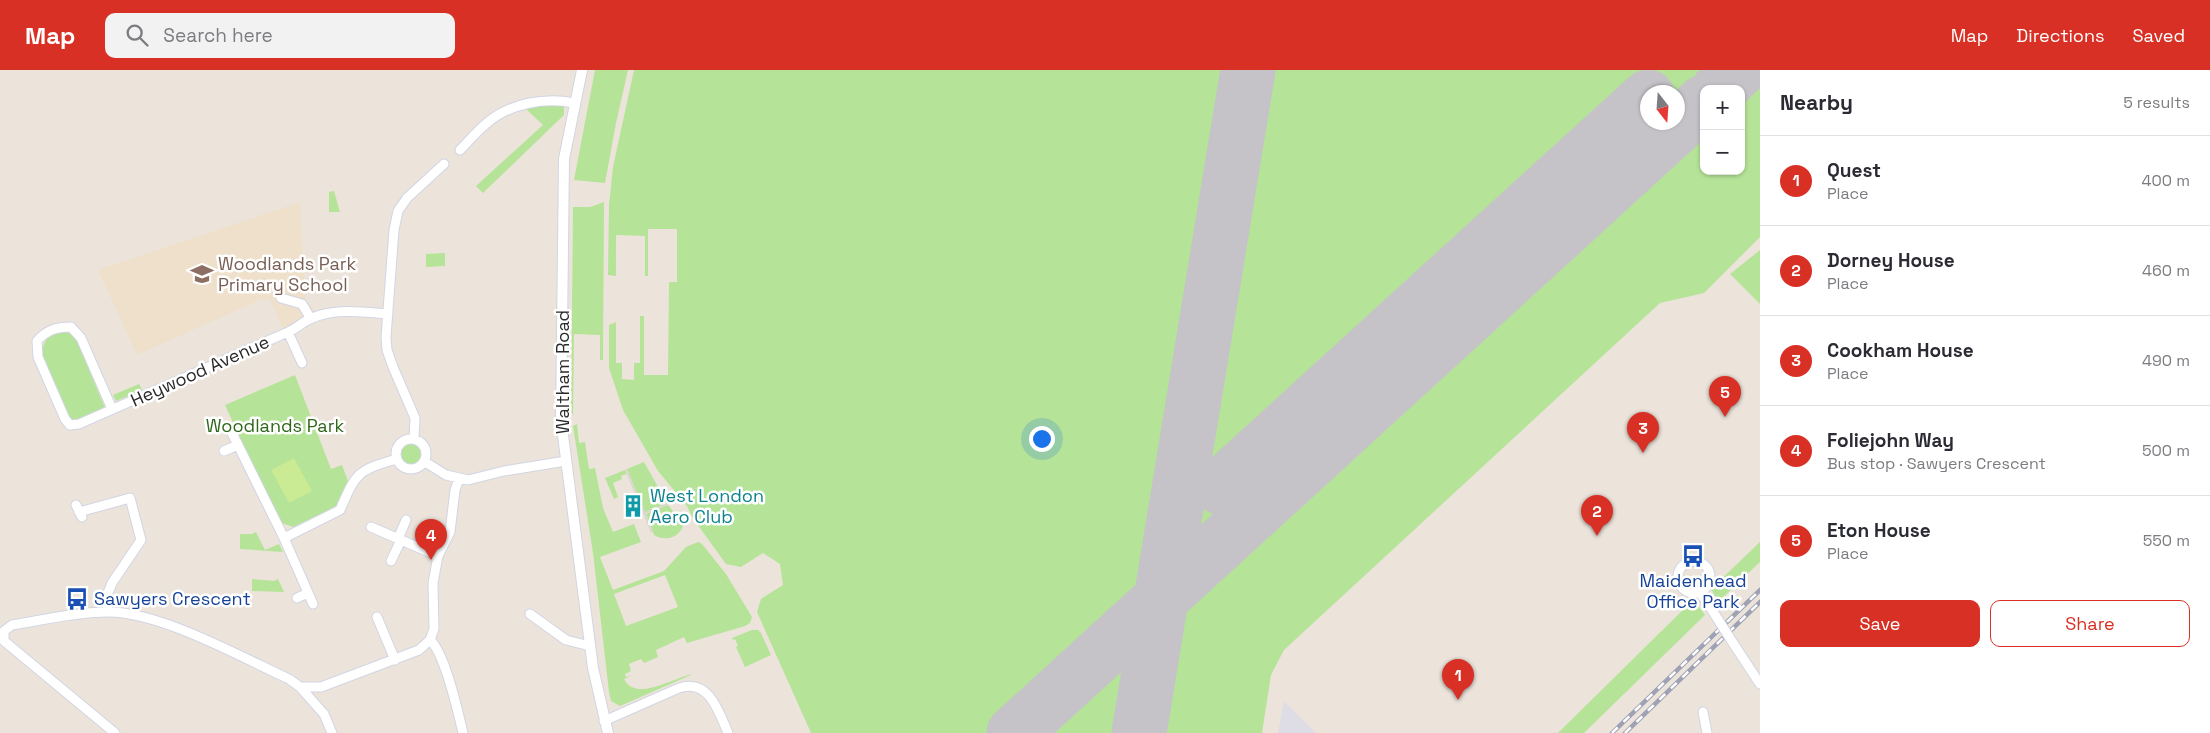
<!DOCTYPE html>
<html lang="en">
<head>
<meta charset="utf-8">
<style>
  :root { --surface:#fff; --page:#f2f2f3; --text:#2b2b33; --muted:#7c7c81; --line:#e1e1e2; --accent:#d93025 }
  body { margin:0; font-family:"Space Grotesk",sans-serif; background:var(--page); color:var(--text) }
  .controls { position:absolute; right:15px; top:15px; display:grid; overflow:hidden; border-radius:10px; box-shadow:0 1px 4px #0004 }
  .controls button { width:45px; height:45px; display:grid; place-items:center; padding:0; border:0; border-bottom:1px solid var(--line); background:var(--surface); color:var(--text); font:25px sans-serif }
  .compass { position:absolute; left:1640px; top:15px; width:45px; height:45px; border-radius:50%; background:var(--surface); box-shadow:0 1px 4px #0004; rotate:163deg }
  .you { position:absolute; left:1041px; top:368px; width:18px; height:18px; margin:-12px; border:4px solid #fff; border-radius:50%; background:#1a73e8; box-shadow:0 0 0 8px #1a73e833 }
  .badge { display:grid; place-items:center; width:32px; height:32px; border-radius:50%; background:var(--accent); color:#fff; font-size:16px; font-weight:700 }
  .pin { position:absolute; translate:-50% -41px; filter:drop-shadow(0 1px 2px #0008) }
  .pin::after { content:''; position:absolute; top:26px; width:18px; height:15px; background:inherit; clip-path:polygon(0 0,100% 0,50% 100%) }
  .list { margin:0; padding:0; list-style:none }
  h2 { display:flex; justify-content:space-between; align-items:center; height:65px; margin:0; padding:0 20px; font-size:21px }
  h2 small { font-size:16px; font-weight:400; color:var(--muted) }
  .list li { display:grid; grid-template-columns:32px 1fr auto; gap:15px; align-items:center; box-sizing:border-box; height:90px; padding:0 20px; border-top:1px solid var(--line) }
  .list b { display:block; font-size:19px; white-space:nowrap }
  .list p { margin:0; font-size:16px; white-space:nowrap; color:var(--muted) }
  .list em { font-size:16px; font-style:normal; color:var(--muted) }
  .actions { display:flex; gap:10px; padding:15px 20px }
  .actions a { flex:1; padding:11px 0; border:1px solid var(--accent); border-radius:10px; text-align:center; font-size:18px; color:var(--accent) }
  .actions .main { background:var(--accent); color:#fff }
  .icon { flex:none; width:28px; height:28px; fill:none; stroke:currentColor; stroke-width:2; stroke-linecap:round; stroke-linejoin:round }
  .map { position:relative; flex:none; width:1760px; height:663px; overflow:hidden }
  header { display:flex; align-items:center; gap:30px; box-sizing:border-box; height:70px; padding:0 25px; background:var(--accent); color:#fff }
  header strong { font-size:24px }
  nav { display:flex; gap:28px; margin-inline-start:auto; font-size:18px }
  .search { width:350px; height:45px; background:var(--page); display:flex; align-items:center; gap:12px; box-sizing:border-box; padding:0 18px; border-radius:10px; color:var(--muted); font-size:19px }
  main { display:flex }
  aside { flex:1; background:var(--surface) }
  .map>svg:first-child { display:block }
  .industrial { fill:#dedce4 }
  .education { fill:#eee0ca }
  .green { fill:#b5e397; fill-rule:evenodd }
  .pitch { fill:#caea93 }
  .plaza { fill:#dcd7d2 }
  .lines { fill:none; stroke-linecap:round; stroke-linejoin:round }
  .runway { stroke:#c5c3c8; stroke-width:55 }
  .minor-casing { stroke:#d1d5e3; stroke-width:11 }
  .tertiary-casing { stroke:#d1d5e3; stroke-width:12 }
  .minor { stroke:#fff; stroke-width:9 }
  .tertiary { stroke:#fff; stroke-width:10 }
  .rail-casing { stroke:#9ea2b4; stroke-width:4.5 }
  .rail { stroke:#fff; stroke-width:2.5; stroke-dasharray:8; stroke-linecap:butt }
  .minor-bridge-casing { stroke:#d1d5e3; stroke-width:11; stroke-linecap:butt }
  .minor-bridge { stroke:#fff; stroke-width:9 }
  .labels { text-anchor:middle; stroke-width:5; stroke-linejoin:round; paint-order:stroke }
  .education-label { font-size:18px; fill:#785e54; stroke:#fff; text-anchor:start }
  .street-label { font-size:18px; fill:#2a2a2a; stroke:#fff }
  .park-label { font-size:18px; fill:#2e661a; stroke:#fff }
  .culture-label { font-size:18px; fill:#0d838f; stroke:#fff; text-anchor:start }
  .transit-label { font-size:18px; fill:#164399; stroke:#fff }
</style>
</head>
<body>
<header>
<strong>Map</strong>
<div class="search"><svg class="icon" aria-label="search" viewBox="0 0 24 24"><circle cx="10" cy="10" r="6"/><path d="M15 15l6 6"/></svg>Search here</div>
<nav><a>Map</a><a>Directions</a><a>Saved</a></nav>
</header>
<main>
<div class="map">
<svg width="1760" height="663" viewBox="0 0 1760 663">
  <rect width="100%" height="100%" fill="#ece4db"/>
  <!-- industrial -->
  <path class="industrial" d="M 1284,631 L 1316,663 L 1278,663 Z"/>
  <!-- education -->
  <path class="education" d="M 300,132 L 305,228 L 315,241 L 283,260 L 270,230 L 260,230 L 137,285 L 98,200 Z"/>
  <!-- green -->
  <path class="green" d="M 595,0 L 628,0 L 616,53 L 605,113 L 574,110 Z
    M 634,0 L 1760,0 L 1760,167 L 1704,223 L 1660,233 L 1284,580 L 1271,605 L 1262,663 L 811,663 L 757,542 L 761,529 L 783,515 L 780,494 L 763,483 L 741,497 L 726,494 L 692,447 L 687,436 L 658,401 L 623,340 L 609,298 L 609,255 L 616,252 L 616,293 L 622,293 L 622,309 L 634,310 L 634,293 L 640,293 L 640,246 L 644,246 L 644,305 L 668,305 L 669,212 L 677,212 L 677,159 L 648,159 L 648,206 L 645,206 L 645,166 L 616,165 L 616,206 L 608,205 L 609,135 L 613,97 ZM 1704,19 L 1741,19 L 1741,101 L 1704,101 ZM 1648,22 L 1678,22 L 1678,52 L 1648,52 Z
    M 557,34 L 564,36 L 564,45 L 483,123 L 476,116 L 543,55 L 526,39 L 538,35 Z
    M 334,121 L 340,142 L 329,142 L 329,122 Z
    M 604,132 L 603,290 L 600,290 L 600,265 L 574,264 L 573,346 L 571,341 L 573,137 L 590,137 Z
    M 1760,180 L 1760,234 L 1730,204 Z
    M 445,183 L 445,196 L 426,197 L 426,184 Z
    M 59,262 L 68,262 L 76,268 L 105,338 L 76,351 L 70,348 L 42,285 C 43,271 47,267 59,262 Z
    M 295,305 L 331,399 L 342,395 L 348,411 L 337,436 L 293,457 L 279,452 L 225,335 Z
    M 139,314 L 142,320 L 116,331 L 113,325 Z
    M 577,354 L 579,373 L 585,372 L 589,399 L 595,398 L 603,438 L 613,462 L 634,454 L 641,472 L 600,487 L 613,520 L 664,501 L 686,477 L 698,472 L 702,474 L 726,504 L 752,547 L 750,553 L 745,556 L 687,573 L 684,567 L 656,580 L 658,587 L 644,593 L 641,589 L 629,594 L 631,601 L 625,604 L 626,607 L 633,605 L 624,609 C 636,633 674,607 693,604 L 620,636 L 611,631 L 609,622 L 593,483 L 573,356 ZM 665,505 L 678,537 L 626,556 L 614,524 Z
    M400 384a12 12 0 1 1 24 0a12 12 0 1 1-24 0Z
    M 644,392 L 667,433 L 645,443 L 627,399 Z
    M 625,400 L 628,407 L 626,404 L 621,406 L 622,409 L 613,413 L 618,427 L 614,429 L 605,408 Z
    M 668,435 L 682,452 L 683,456 C 678,469 665,471 654,465 L 646,444 Z
    M 256,462 L 265,480 L 279,474 L 283,482 L 240,479 L 240,464 L 252,464 Z
    M 1760,472 L 1760,492 L 1718,532 L 1711,519 Z
    M 252,509 L 274,511 L 278,509 L 284,522 L 252,521 Z
    M 1694,529 L 1705,545 L 1584,663 L 1558,663 Z
    M 752,560 L 758,560 L 761,563 L 771,585 L 745,597 L 736,577 L 738,576 L 735,569 L 733,570 L 732,568 Z"/>
  <!-- pitch -->
  <path class="pitch" d="M 294,388 L 312,421 L 289,433 L 271,400 Z"/>
  <!-- plaza -->
  <path class="plaza" d="M 627,399 L 645,442 L 667,433 L 668,435 L 646,444 L 653,462 L 651,463 L 625,400 Z"/>
  <g class="lines">
    <!-- runway -->
    <path class="runway" d="M 1719,19 L 1739,0
      M 1220,417 L 1648,27
      M 1014,663 L 1704,32
      M 1139,663 L 1248,0"/>
    <defs>
      <path id="minor" d="M 460,80 C 469,71 477,61 487,53 C 510,33 546,27 574,33
        M 281,228 L 302,234 L 311,249
        M 288,262 L 302,293
        M 112,339 L 81,268 L 71,257 C 56,257 47,260 37,271 L 38,287 L 65,349 L 70,355 L 79,354 L 288,262 C 297,258 304,251 312,248 C 336,238 363,242 388,244
        M 232,363 L 284,468 L 313,534
        M396 384a15 15 0 1 1 30 0a15 15 0 1 1-30 0Z
        M 414,369 L 415,348 L 393,297 L 387,280 L 386,267 L 394,160 L 398,141 L 407,128 L 444,94
        M 224,381 L 238,375
        M 425,392 L 446,405 L 468,410 L 504,401 L 566,391
        M 76,435 L 82,447
        M 79,442 L 130,428 L 141,470 L 112,513 L 106,528 L 108,542
        M 371,457 L 438,486
        M 284,468 L 340,440 C 356,403 357,400 397,389
        M 398,469 L 406,450
        M1678 507a16 16 0 1 1 32 0a16 16 0 1 1-32 0Z
        M 391,491 L 401,470
        M 1700,523 L 1712,540
        M 297,528 L 308,523
        M 530,544 L 566,570 L 590,576
        M 377,547 L 395,590
        M 430,570 C 445,583 458,642 463,663
        M 1733,573 L 1760,614
        M 300,617 L 324,644 L 332,663
        M 1703,642 L 1707,663
        M 604,651 L 679,618 C 709,608 719,642 728,663
        M 115,663 L 4,571 L 4,561 L 12,555 C 43,550 76,542 107,542 C 159,541 241,587 289,609 L 300,617 L 321,617 L 419,580 L 430,570 L 434,559 L 433,513 L 438,486 L 450,462 L 455,420 L 459,409"/>
      <path id="tertiary" d="M 582,0 L 564,89 L 561,350 L 593,598 L 608,663"/>
    </defs>
    <!-- minor casing -->
    <use href="#minor" class="minor-casing"/>
    <!-- tertiary casing -->
    <use href="#tertiary" class="tertiary-casing"/>
    <!-- minor -->
    <use href="#minor" class="minor"/>
    <!-- tertiary -->
    <use href="#tertiary" class="tertiary"/>
    <defs>
      <path id="rail" d="M 1612,663 L 1760,520
        M 1625,663 L 1760,532"/>
    </defs>
    <!-- rail casing -->
    <use href="#rail" class="rail-casing"/>
    <!-- rail -->
    <use href="#rail" class="rail"/>
    <defs>
      <path id="minor-bridge" d="M 1712,540 L 1733,573"/>
    </defs>
    <!-- minor-bridge casing -->
    <use href="#minor-bridge" class="minor-bridge-casing"/>
    <!-- minor-bridge -->
    <use href="#minor-bridge" class="minor-bridge"/>
  </g>
  <!-- icons -->
  <defs>
    <symbol id="school-bare" viewBox="-9 -9 18 18"><path d="M0-5L7-2L0 1L-7-2ZM-4 1L0 2.5L4 1V4Q0 6-4 4Z" fill="#8d6e63" stroke="#fff" stroke-width="2.5" paint-order="stroke"/></symbol>
    <symbol id="building-bare" viewBox="-9 -9 18 18"><path d="M-4-6H4V6H1V3H-1V6H-4ZM-2.5-4.3h1.7v1.8h-1.7ZM.8-4.3h1.7v1.8H.8ZM-2.5-1h1.7V.8h-1.7ZM.8-1h1.7V.8H.8Z" fill="#0f9aa8" stroke="#fff" stroke-width="2.5" paint-order="stroke"/></symbol>
    <symbol id="bus-bare" viewBox="-9 -9 18 18"><path d="M-5-6H5V4H4V6H2V4H-2V6H-4V4H-5ZM-3.5-4V0h7V-4ZM-3.5 1.2v1.5H-2V1.2ZM2 1.2v1.5H3.5V1.2Z" fill="#1a4fb4" stroke="#fff" stroke-width="2.5" paint-order="stroke"/></symbol>
  </defs>
  <g fill-rule="evenodd">
    <use href="#school-bare" x="186" y="188" width="32" height="32"/>
    <use href="#building-bare" x="617" y="420" width="32" height="32"/>
    <use href="#bus-bare" x="1677" y="470" width="32" height="32"/>
    <use href="#bus-bare" x="61" y="513" width="32" height="32"/>
  </g>
  <g class="labels">
    <!-- education labels -->
    <g class="education-label">
      <text x="218" y="200">Woodlands Park<tspan x="218" dy="21">Primary School</tspan></text>
    </g>
    <!-- street labels -->
    <g class="street-label">
      <text transform="translate(200 301) rotate(-24)" y="6">Heywood Avenue</text>
      <text transform="translate(563 302) rotate(-90)" y="6">Waltham Road</text>
    </g>
    <!-- park labels -->
    <g class="park-label">
      <text x="275" y="362">Woodlands Park</text>
    </g>
    <!-- culture labels -->
    <g class="culture-label">
      <text x="650" y="432">West London<tspan x="650" dy="21">Aero Club</tspan></text>
    </g>
    <!-- transit labels -->
    <g class="transit-label">
      <text x="1693" y="517">Maidenhead<tspan x="1693" dy="21">Office Park</tspan></text>
      <text x="94" y="535" text-anchor="start">Sawyers Crescent</text>
    </g>
  </g>
</svg>
<div class="controls">
<button>+</button>
<button>−</button>
</div>
<svg class="compass" viewBox="-18 -18 36 36"><path d="M0-13l5 13h-10z" fill="#e53935"/><path d="M0 13l5-13h-10z" fill="#7c7c81"/></svg>
<div class="you"></div>
<div class="pin badge" style="left:1458px;top:630px">1</div>
<div class="pin badge" style="left:1597px;top:466px">2</div>
<div class="pin badge" style="left:1643px;top:383px">3</div>
<div class="pin badge" style="left:431px;top:490px">4</div>
<div class="pin badge" style="left:1725px;top:347px">5</div>
</div>
<aside>
<h2>Nearby<small>5 results</small></h2>
<ul class="list">
<li><span class="badge">1</span><div><b>Quest</b><p>Place</p></div><em>400 m</em></li>
<li><span class="badge">2</span><div><b>Dorney House</b><p>Place</p></div><em>460 m</em></li>
<li><span class="badge">3</span><div><b>Cookham House</b><p>Place</p></div><em>490 m</em></li>
<li><span class="badge">4</span><div><b>Foliejohn Way</b><p>Bus stop · Sawyers Crescent</p></div><em>500 m</em></li>
<li><span class="badge">5</span><div><b>Eton House</b><p>Place</p></div><em>550 m</em></li>
</ul>
<div class="actions"><a class="main">Save</a><a>Share</a></div>
</aside>
</main>
</body>
</html>
